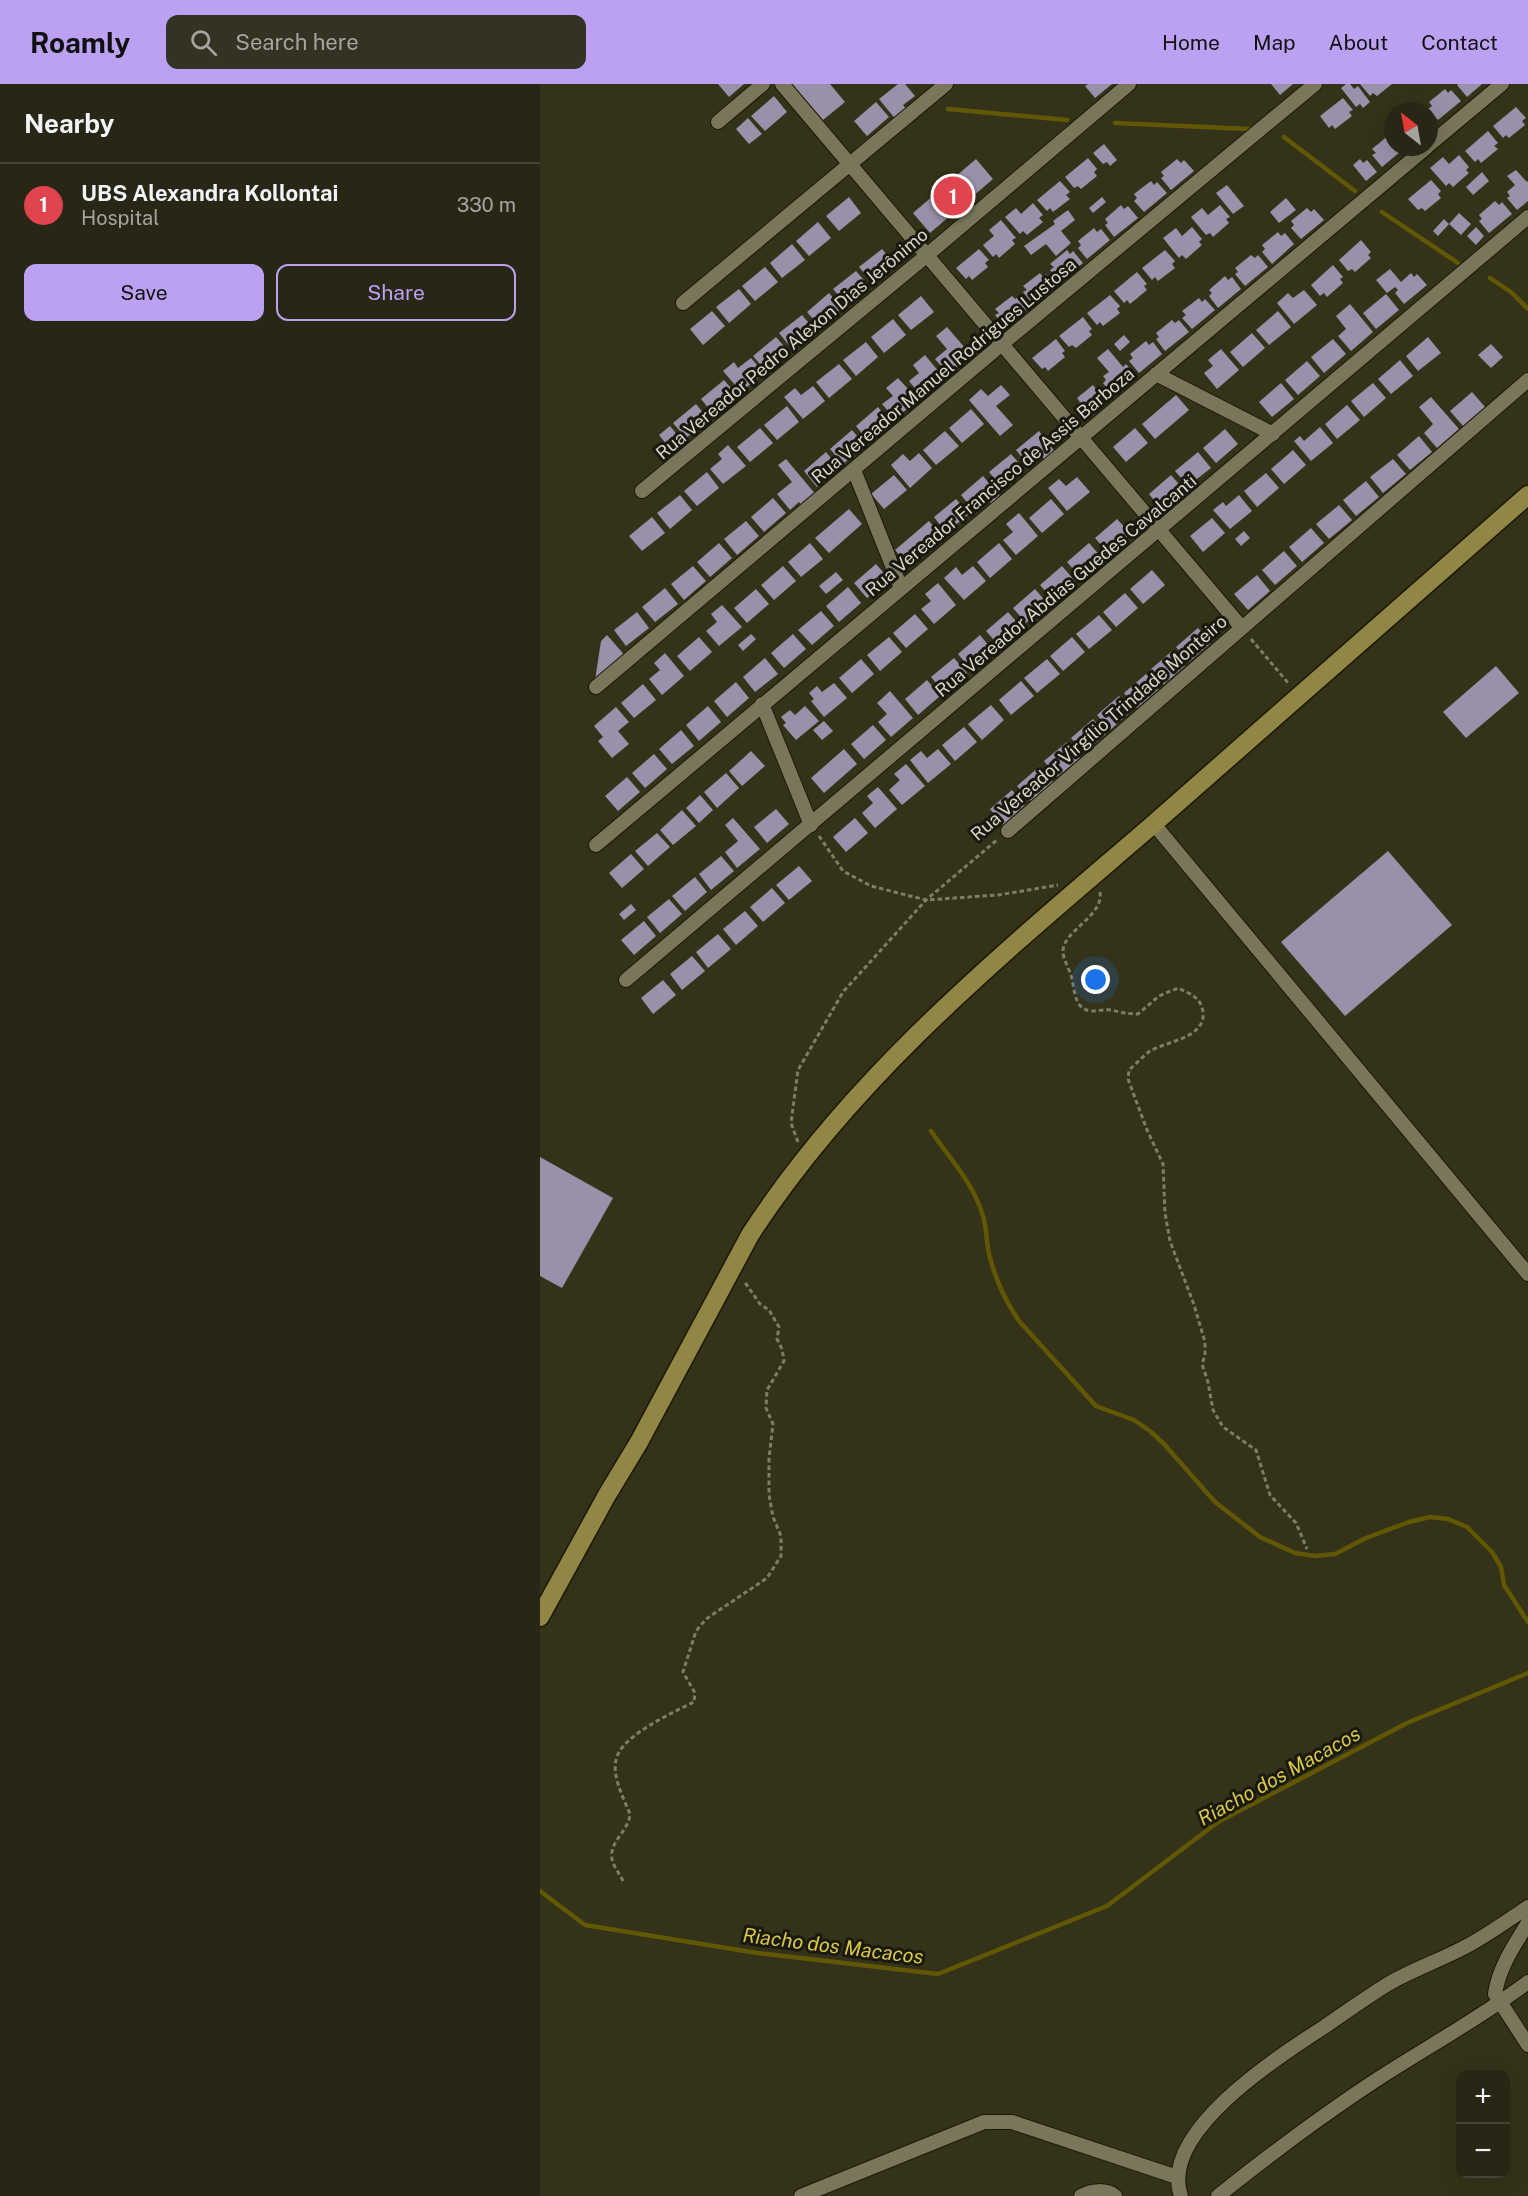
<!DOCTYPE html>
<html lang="en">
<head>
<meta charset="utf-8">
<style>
  :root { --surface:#282614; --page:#343222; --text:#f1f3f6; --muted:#a5a5a0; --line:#444334; --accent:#bca0f2 }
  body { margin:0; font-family:"Public Sans",sans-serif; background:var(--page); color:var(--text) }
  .controls { position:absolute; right:18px; bottom:18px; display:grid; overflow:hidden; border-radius:12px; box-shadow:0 6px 24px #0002 }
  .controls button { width:54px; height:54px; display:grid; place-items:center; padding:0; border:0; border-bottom:2px solid var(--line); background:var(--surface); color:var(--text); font:30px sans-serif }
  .compass { position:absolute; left:844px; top:18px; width:54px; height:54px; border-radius:50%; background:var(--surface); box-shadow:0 6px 24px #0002; rotate:329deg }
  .you { position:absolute; left:556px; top:896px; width:21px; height:21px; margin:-15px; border:4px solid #fff; border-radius:50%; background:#1a73e8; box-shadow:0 0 0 9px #1a73e833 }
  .badge { display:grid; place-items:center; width:39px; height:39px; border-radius:50%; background:var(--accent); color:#fff; font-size:20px; font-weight:700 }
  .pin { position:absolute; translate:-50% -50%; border:3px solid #fff; box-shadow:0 2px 6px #0006 }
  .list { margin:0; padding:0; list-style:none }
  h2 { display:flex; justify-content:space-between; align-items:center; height:78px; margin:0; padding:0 24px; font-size:26px }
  h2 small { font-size:20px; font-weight:400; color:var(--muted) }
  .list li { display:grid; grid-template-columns:39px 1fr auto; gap:18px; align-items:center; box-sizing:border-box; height:84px; padding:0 24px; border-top:2px solid var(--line) }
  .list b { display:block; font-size:22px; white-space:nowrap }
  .list p { margin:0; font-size:20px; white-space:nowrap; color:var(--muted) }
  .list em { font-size:20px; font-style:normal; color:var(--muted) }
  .actions { display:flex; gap:12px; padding:18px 24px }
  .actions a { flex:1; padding:14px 0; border:2px solid var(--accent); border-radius:12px; text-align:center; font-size:21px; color:var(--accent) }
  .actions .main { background:var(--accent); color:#111 }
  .icon { flex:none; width:33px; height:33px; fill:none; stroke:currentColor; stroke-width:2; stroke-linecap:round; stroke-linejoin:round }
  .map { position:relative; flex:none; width:988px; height:2112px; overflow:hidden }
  header { display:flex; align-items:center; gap:36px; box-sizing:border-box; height:84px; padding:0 30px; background:var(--accent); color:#111 }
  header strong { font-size:28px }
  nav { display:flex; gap:33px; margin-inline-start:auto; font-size:21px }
  .search { width:420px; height:54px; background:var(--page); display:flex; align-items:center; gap:15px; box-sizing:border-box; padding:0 21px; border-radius:12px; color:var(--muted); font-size:22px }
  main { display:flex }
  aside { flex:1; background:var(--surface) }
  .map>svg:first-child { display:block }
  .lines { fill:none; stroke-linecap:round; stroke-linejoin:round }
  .stream { stroke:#625804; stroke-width:4.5 }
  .building { fill:#9a90a9 }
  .street-casing { stroke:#1c1903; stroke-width:16 }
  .primary-casing { stroke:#1c1903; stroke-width:21 }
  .path { stroke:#7f7d69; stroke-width:3; stroke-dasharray:4.5 3; stroke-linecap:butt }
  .street { stroke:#79765c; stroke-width:14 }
  .primary { stroke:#908746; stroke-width:18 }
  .labels { text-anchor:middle; stroke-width:6; stroke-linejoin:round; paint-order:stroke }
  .street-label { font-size:18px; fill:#dad8ca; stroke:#1a190f }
  .water-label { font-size:20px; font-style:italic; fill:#dac947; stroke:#1a190f }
</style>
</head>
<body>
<header>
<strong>Roamly</strong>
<div class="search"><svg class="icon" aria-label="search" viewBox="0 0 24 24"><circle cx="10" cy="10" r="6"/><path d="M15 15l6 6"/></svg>Search here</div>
<nav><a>Home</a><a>Map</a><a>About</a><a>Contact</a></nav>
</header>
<main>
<aside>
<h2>Nearby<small></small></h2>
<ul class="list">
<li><span class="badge" style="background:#e0444e">1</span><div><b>UBS Alexandra Kollontai</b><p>Hospital</p></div><em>330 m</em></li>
</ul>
<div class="actions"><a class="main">Save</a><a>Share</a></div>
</aside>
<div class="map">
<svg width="988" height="2112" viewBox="0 0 988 2112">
  <rect width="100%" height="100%" fill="#35321a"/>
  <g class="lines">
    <!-- stream -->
    <path class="stream" d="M 408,25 L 527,36
      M 575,39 L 709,45
      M 744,53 L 815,107
      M 842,128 L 918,179
      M 950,194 L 971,208 L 988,225
      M 391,1047 C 409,1074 432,1097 442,1129 C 447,1142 446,1156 449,1170 C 456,1197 464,1214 479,1237 L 556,1322 L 594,1336 L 610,1347 L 624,1360 L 675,1418 L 720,1453 L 755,1469 L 775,1472 L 795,1470 L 826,1454 L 869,1438 L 890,1433 L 908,1435 L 927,1443 L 952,1468 L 961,1483 L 964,1501 L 988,1538
      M 0,1807 L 45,1841 L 217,1869 L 398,1890 L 567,1822 L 678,1738 L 867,1639 L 988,1589"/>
  </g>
  <!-- building -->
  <path class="building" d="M 178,0 L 204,0 L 189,13 Z
    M 252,0 L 290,0 L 305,18 L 283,36 Z
    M 358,0 L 365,0 L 375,12 L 363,21 L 368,27 L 357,37 L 339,15 Z
    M 548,0 L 572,0 L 555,14 L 545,2 Z
    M 731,0 L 753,0 L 740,11 Z
    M 806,0 L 810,0 L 814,5 L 818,2 L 830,18 L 823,24 L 820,20 L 816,23 L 801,4 Z
    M 820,0 L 852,0 L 837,12 L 833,9 L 830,12 Z
    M 918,0 L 942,0 L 927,13 L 917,1 Z
    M 905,5 L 908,9 L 911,6 L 921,17 L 898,36 L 888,25 L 892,22 L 889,18 Z
    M 234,12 L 247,28 L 225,47 L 211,32 Z
    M 803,14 L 813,26 L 809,28 L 812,32 L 795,45 L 792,41 L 789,44 L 780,32 Z
    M 336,18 L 349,33 L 327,52 L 314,37 Z
    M 976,23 L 986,34 L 982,37 L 985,41 L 969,54 L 966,51 L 963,54 L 953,42 Z
    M 208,34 L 222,50 L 209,60 L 196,45 Z
    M 948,47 L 958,59 L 954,62 L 958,65 L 941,79 L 938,75 L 935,78 L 925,67 Z
    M 849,51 L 853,54 L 853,63 L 866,63 L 842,83 L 832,71 L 836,69 L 832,65 Z
    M 564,60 L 577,76 L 570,82 L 567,78 L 563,80 L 553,69 Z
    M 919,71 L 929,83 L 926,86 L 929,89 L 913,103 L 909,99 L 906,102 L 890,84 L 903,73 L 909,80 Z
    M 548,74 L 557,85 L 554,88 L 557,92 L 541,105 L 538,102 L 534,104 L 525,93 Z
    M 436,75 L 453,95 L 390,149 L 373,129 Z
    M 637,75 L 641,79 L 644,76 L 654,87 L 631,106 L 621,94 L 624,92 L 621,88 Z
    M 820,75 L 823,79 L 827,76 L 837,88 L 826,97 L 813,81 Z
    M 976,86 L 987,98 L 988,97 L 988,117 L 977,126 L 967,114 L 970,112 L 967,108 L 975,101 L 967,92 Z
    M 942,88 L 949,97 L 933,111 L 926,103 Z
    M 891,96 L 901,107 L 898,110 L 901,114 L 885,127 L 882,124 L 878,126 L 868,115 Z
    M 520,97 L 530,108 L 526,111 L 530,115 L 513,128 L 510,124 L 507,127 L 497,116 Z
    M 611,97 L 614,101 L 617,98 L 627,109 L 604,128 L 594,117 L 597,114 L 594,110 Z
    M 687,101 L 704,122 L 693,130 L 676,109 Z
    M 309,113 L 321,129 L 299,147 L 286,132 Z
    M 562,113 L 566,118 L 553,129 L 549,124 Z
    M 746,114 L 756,126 L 739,139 L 730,128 Z
    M 955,117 L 959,121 L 962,118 L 972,130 L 949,149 L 939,137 L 942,135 L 939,131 Z
    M 493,119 L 503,131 L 499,134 L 503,138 L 487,151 L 483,147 L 480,150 L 465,133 L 476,124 L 481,130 Z
    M 581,121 L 584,125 L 588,122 L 598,134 L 574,153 L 565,141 L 568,139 L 565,135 Z
    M 680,121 L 690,133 L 686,135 L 689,139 L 673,153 L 670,149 L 666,151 L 651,133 L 662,124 L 668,131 Z
    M 767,124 L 771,128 L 774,125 L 784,136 L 761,155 L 751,144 L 754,141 L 751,137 Z
    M 528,126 L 535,136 L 521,147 L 531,159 L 516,172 L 506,160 L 491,171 L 484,162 L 515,140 L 513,137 Z
    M 919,129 L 931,140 L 921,151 L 909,140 Z
    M 904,135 L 909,140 L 898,152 L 893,147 Z
    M 461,136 L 476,154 L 472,156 L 475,160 L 459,174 L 456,170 L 453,173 L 443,161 L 454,152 L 449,146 Z
    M 278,138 L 291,154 L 269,172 L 256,157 Z
    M 652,143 L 662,155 L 659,158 L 662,161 L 646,175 L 642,171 L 639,174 L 623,154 L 636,144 L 642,152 Z
    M 936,143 L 944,152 L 936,161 L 927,152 Z
    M 554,144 L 557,148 L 561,145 L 570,156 L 547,175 L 538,164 L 541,161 L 538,157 Z
    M 738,148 L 741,152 L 745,149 L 754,160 L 732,180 L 722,168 L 725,165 L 722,161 Z
    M 821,156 L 831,168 L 828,171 L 831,174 L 815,188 L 812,185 L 808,187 L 799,176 Z
    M 252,160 L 265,176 L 242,194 L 230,179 Z
    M 342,165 L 355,180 L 332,199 L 319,183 Z
    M 439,165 L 449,176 L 445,179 L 448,183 L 432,196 L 429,192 L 426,195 L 416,184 Z
    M 527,166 L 530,170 L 533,167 L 543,179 L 520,198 L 510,186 L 514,183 L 510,180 Z
    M 625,166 L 635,177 L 632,180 L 635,184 L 618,197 L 615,193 L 612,196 L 602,184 Z
    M 711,171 L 715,174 L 718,171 L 728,183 L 705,202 L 695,190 L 698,188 L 695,184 Z
    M 793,181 L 803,193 L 800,195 L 803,199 L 787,213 L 784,209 L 780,212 L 771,201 Z
    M 225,183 L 238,198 L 215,217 L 202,202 Z
    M 850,185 L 861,198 L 871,189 L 874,193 L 877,190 L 887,201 L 864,220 L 855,209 L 858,206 L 855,203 L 847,209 L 836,196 Z
    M 316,187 L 329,202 L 306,221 L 293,205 Z
    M 597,188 L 607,200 L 604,202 L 607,206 L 590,220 L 587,216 L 584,219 L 574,207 Z
    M 500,189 L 503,193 L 506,190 L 516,201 L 493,220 L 483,208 L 487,206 L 483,202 Z
    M 685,192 L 688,196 L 692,193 L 701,205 L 678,224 L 669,212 L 672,209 L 669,206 Z
    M 199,205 L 211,220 L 189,239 L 176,223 Z
    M 764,206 L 777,221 L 754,240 L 737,219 L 748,209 L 753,214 Z
    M 289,209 L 302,224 L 280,243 L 267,228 Z
    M 846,210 L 859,226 L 836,245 L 823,229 Z
    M 570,211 L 580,222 L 577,225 L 580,229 L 563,242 L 560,238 L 557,241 L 547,229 Z
    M 381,212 L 394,228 L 371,246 L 358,231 Z
    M 472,212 L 475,215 L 478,213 L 488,224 L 465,243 L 455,231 L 459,229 L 455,225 Z
    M 659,214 L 662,218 L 665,215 L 675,226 L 652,245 L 642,234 L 646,231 L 642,227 Z
    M 810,220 L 833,248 L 811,267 L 798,252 L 806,245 L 796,232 Z
    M 172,227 L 185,242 L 163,261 L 150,245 Z
    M 738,227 L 751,243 L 729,261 L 716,246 Z
    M 262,231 L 275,246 L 252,265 L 239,249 Z
    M 543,233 L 552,245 L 549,247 L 552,251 L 536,264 L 532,261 L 529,263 L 519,252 Z
    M 353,235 L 366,251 L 344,269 L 331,253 Z
    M 632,236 L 635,239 L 639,236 L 649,248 L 625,267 L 616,255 L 619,253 L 616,249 Z
    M 407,243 L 431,271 L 408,290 L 395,275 L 407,265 L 396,252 Z
    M 712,249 L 725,264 L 703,283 L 690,268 Z
    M 584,251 L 590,258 L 580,267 L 574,260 Z
    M 236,253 L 249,268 L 226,287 L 213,272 Z
    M 888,253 L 901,269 L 878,287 L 866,272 Z
    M 516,255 L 525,267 L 522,269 L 525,273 L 508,287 L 505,283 L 502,285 L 492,274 Z
    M 793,255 L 806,270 L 784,289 L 771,273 Z
    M 606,257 L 609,261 L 613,258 L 622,270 L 599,289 L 589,277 L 593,274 L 590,270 Z
    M 326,258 L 338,273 L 316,292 L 303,276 Z
    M 951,260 L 963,273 L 951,284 L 938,271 Z
    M 568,265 L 583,283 L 586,280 L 596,292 L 573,311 L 563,299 L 566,296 L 563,292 L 569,288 L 557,274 Z
    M 681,265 L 699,286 L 677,305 L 664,289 L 673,282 L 668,276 Z
    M 385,271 L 404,294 L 382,313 L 369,297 L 379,289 L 373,281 Z
    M 211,274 L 224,289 L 201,308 L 183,287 L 194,278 L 198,284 Z
    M 860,276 L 873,292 L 851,310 L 838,295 Z
    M 767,277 L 780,292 L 758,311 L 745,296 Z
    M 299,280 L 312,295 L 289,314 L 276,298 Z
    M 358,294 L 378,316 L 355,335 L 342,320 L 353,312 L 346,304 Z
    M 184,296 L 197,311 L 174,331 L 161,315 Z
    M 741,299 L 754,315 L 732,333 L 719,318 Z
    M 833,299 L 846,314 L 824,333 L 811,317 Z
    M 461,301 L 470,311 L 456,322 L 473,341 L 460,352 L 429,316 L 441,305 L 448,312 Z
    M 553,301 L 556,305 L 560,302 L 570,313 L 546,333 L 537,321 L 540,318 L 537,314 Z
    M 273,302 L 285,317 L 263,335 L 244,313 L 255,304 L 261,311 Z
    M 932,308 L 945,323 L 923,342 L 910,327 Z
    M 636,311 L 649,326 L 615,355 L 602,340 Z
    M 891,313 L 919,345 L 897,364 L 884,349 L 893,340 L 879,323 Z
    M 156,320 L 169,336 L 146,354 L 133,339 Z
    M 807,321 L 820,336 L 797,355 L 785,340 Z
    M 247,322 L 259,338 L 237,356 L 224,341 Z
    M 338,323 L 351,339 L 329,358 L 316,342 Z
    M 431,325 L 444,340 L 422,359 L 409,344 Z
    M 130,342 L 143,358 L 131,366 L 119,351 Z
    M 780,343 L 793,359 L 771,377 L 754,357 L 760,352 L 764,357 Z
    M 220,344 L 233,359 L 210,378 L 197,363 Z
    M 595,344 L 608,359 L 586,378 L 573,363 Z
    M 685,345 L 698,360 L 676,379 L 663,364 Z
    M 312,346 L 325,361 L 303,380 L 290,365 Z
    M 405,347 L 419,362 L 396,381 L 383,366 Z
    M 499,347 L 515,368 L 505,376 L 501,372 L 489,382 L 476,366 Z
    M 879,352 L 892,368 L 870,386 L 857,371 Z
    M 188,361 L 206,382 L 183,400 L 170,385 L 182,375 L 178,370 Z
    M 753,366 L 766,381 L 744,400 L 731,385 Z
    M 286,368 L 299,384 L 277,403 L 264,387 Z
    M 658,368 L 671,384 L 648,402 L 635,387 Z
    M 379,369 L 392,384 L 370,404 L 351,381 L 363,370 L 370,377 Z
    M 471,370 L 484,385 L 462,404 L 449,388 Z
    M 246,375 L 277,412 L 263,423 L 259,418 L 250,426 L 237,410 L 252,398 L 238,381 Z
    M 853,375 L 866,390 L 843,409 L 830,393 Z
    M 167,388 L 179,404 L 157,422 L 144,407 Z
    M 726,389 L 739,404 L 717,423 L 704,407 Z
    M 354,391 L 367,406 L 344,425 L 331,410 Z
    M 631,391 L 644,406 L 621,425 L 609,410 Z
    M 443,392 L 460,412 L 451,420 L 448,415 L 434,427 L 421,411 Z
    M 537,393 L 550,408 L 527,427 L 508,404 L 519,395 L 526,402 Z
    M 826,397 L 839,413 L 816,432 L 803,416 Z
    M 140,411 L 152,426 L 130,445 L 117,429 Z
    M 699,411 L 712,427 L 690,445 L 673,426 L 683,418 L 686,422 Z
    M 233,414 L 246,429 L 224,448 L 211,433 Z
    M 416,415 L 429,430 L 406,449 L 394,433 Z
    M 511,415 L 524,430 L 502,449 L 489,434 Z
    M 799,421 L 812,436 L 789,455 L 776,440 Z
    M 309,425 L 322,440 L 289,469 L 275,454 Z
    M 479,429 L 498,452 L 476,471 L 463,456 L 473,448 L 466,440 Z
    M 112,433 L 125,449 L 102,467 L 89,452 Z
    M 672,434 L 685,449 L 663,468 L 650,452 Z
    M 577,435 L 591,450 L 568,469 L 555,454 Z
    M 206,437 L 219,452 L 197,471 L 184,455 Z
    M 389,437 L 402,453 L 368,481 L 355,466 Z
    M 771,444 L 784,459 L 762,478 L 749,463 Z
    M 704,447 L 710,454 L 701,462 L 695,455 Z
    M 179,459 L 192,474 L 170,493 L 157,478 Z
    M 270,459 L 283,475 L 261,493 L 248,478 Z
    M 459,459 L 472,475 L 450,494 L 437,478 Z
    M 549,459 L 562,474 L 540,493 L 527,478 Z
    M 744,467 L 757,482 L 735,501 L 722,486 Z
    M 336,480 L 349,495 L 327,514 L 314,499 Z
    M 153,482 L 166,497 L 144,516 L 131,500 Z
    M 243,482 L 256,497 L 234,516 L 221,501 Z
    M 433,482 L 446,497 L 424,516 L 404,494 L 416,483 L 422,491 Z
    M 522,482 L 535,497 L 513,516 L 500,501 Z
    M 612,486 L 625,501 L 603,520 L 590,505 Z
    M 296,488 L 303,496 L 286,510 L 279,502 Z
    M 717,491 L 730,507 L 708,526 L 694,510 Z
    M 398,499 L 416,521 L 394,540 L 381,525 L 391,517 L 385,510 Z
    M 308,503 L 321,519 L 299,538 L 286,522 Z
    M 125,504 L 138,520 L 115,538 L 102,523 Z
    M 216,505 L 229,520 L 207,539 L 194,524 Z
    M 495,505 L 508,520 L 486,539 L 473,524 Z
    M 585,509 L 598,524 L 576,543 L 563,528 Z
    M 182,521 L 202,543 L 179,562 L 166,547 L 177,538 L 171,530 Z
    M 281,527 L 294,542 L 272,561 L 258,546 Z
    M 97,528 L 109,544 L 86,562 L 74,546 Z
    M 468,528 L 481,543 L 459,562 L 446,547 Z
    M 375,530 L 388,545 L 366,564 L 353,549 Z
    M 559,531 L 572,546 L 549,565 L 536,550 Z
    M 658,544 L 671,559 L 649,578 L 636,563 Z
    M 211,550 L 216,555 L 203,567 L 198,561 Z
    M 253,550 L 266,565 L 244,584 L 231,569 Z
    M 67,551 L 87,574 L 54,603 L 61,557 Z
    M 440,551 L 453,567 L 431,586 L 418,570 Z
    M 159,553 L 172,568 L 150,587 L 137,572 Z
    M 349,553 L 362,568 L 340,587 L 327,571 Z
    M 532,553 L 545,568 L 523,587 L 510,572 Z
    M 632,567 L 645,582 L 623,601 L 610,586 Z
    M 125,569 L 144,592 L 122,611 L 109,595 L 120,586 L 114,579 Z
    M 225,574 L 238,590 L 215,608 L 203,593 Z
    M 414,574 L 427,589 L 404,608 L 391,593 Z
    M 321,575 L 334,590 L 312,609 L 299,594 Z
    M 507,575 L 520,590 L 497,609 L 484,594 Z
    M 956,582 L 979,609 L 926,654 L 903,628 Z
    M 606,590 L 619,605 L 597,624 L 584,609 Z
    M 387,596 L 400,612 L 378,631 L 365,615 Z
    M 481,597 L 494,612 L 471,631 L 459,616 Z
    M 196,598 L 209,614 L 187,633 L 174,617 Z
    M 294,599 L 307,614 L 284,633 L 271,617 L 274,615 L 269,609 L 277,602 L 282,608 Z
    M 103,600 L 116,616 L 94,634 L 81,619 Z
    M 350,607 L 373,634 L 351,653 L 338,638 L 347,630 L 337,619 Z
    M 579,612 L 592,627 L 570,646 L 557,631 Z
    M 451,621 L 464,636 L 442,656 L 428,640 Z
    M 168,622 L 181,638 L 159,657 L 146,641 Z
    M 265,622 L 279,637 L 256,656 L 243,641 L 246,639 L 241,633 L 250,626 L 255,631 Z
    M 76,623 L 89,638 L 78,647 L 89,660 L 72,674 L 58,657 L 63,653 L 54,642 Z
    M 553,635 L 566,650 L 544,669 L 531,654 Z
    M 284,637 L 293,647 L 282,656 L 273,646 Z
    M 333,641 L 346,656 L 324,675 L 311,660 Z
    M 424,643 L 437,658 L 415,677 L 402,661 Z
    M 141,646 L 154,662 L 132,680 L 119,665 Z
    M 527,658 L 540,674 L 517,693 L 504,677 Z
    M 304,665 L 317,680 L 284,709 L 271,694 Z
    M 398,665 L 411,680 L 388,699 L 370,676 L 381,667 L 387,674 Z
    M 211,667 L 225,682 L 202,702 L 189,687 Z
    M 114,670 L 127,685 L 105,704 L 92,689 Z
    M 366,680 L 385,702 L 362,721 L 349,706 L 360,696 L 354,690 Z
    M 500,682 L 513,698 L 491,717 L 477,702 Z
    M 186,689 L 199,704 L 177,724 L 164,708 Z
    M 87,693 L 100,708 L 78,727 L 65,712 Z
    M 338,703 L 357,725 L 335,744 L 322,729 L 333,719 L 327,712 Z
    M 472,706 L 485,721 L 463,741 L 450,725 Z
    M 160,711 L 173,726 L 159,739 L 146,724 Z
    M 236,725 L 249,740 L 227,759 L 214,743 Z
    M 142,726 L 156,742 L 133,761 L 120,746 Z
    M 193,734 L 220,765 L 197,784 L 185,768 L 198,757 L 185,741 Z
    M 315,734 L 328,749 L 306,768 L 293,753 Z
    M 117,749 L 130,763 L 108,782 L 95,767 Z
    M 848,767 L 912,841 L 805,932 L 741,858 Z
    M 91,770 L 104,785 L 82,804 L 69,789 Z
    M 181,772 L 194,787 L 171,806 L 159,790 Z
    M 259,782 L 272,797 L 249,816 L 236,801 Z
    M 155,793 L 167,808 L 145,827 L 132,812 Z
    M 232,804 L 245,819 L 223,838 L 210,823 Z
    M 129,815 L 142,830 L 120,849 L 107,833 Z
    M 91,820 L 96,826 L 84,836 L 79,830 Z
    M 205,827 L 218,842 L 196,861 L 183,845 Z
    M 104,837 L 116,852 L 94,871 L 81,856 Z
    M 178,850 L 191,865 L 168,884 L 156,868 Z
    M 152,872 L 165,887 L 142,906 L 130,890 Z
    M 123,896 L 136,911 L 113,930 L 101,914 Z
    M 0,1073 L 73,1114 L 22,1204 L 0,1192 Z"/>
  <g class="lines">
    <defs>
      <path id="street" d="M 242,0 L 702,544
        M 178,38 L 223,0
        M 889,61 L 962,0
        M 143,219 L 406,0
        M 616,290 L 733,350
        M 314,386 L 361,504
        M 102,407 L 386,172 L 589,0
        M 56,603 L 462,260 L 775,0
        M 222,620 L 271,741
        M 613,739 L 988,1190
        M 468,747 L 988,296
        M 56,761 L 887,63
        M 86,896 L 988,133
        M 988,1839 C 974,1862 959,1883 955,1910 L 988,1961
        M 261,2112 L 444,2038 L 472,2038 L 637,2093
        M 541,2112 C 551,2106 566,2105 575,2112
        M 641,2112 C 618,2048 742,1970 787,1941 C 807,1927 827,1913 848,1900 C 875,1884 907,1874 934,1858 C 953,1847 970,1835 988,1823
        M 678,2112 C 728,2072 780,2033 833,1998 C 885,1964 939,1935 988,1898"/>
      <path id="primary" d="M 0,1533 L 67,1411 L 99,1358 L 210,1151 C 314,990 466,867 610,743 C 736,633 862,521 988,411"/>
    </defs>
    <!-- street casing -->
    <use href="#street" class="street-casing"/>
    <!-- primary casing -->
    <use href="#primary" class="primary-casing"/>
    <!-- path -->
    <path class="path" d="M 711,555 L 749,600
      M 279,752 L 303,787 L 331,802 L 386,816 L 458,811 L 518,801
      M 560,808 C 564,833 521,847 523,869 C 524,877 530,886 532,895 C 535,909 535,926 552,927 C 558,927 565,925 571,926 C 580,928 588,930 598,930 L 619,912 L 638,904 C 650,910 661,913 663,928 C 666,954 627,957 610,967 C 603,972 596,980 589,986 L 588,995 L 607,1046 L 623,1080 L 625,1129 L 630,1157 L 654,1221 L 665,1258 L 665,1271 L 662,1280 L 668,1298 L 673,1326 L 683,1343 L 716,1366 L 730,1411 L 756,1439 L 767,1465
      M 258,1058 L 251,1039 L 258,986 L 303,908 L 386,816 L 457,756
      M 83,1797 C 80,1790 73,1782 72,1775 C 69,1757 89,1747 90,1730 C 84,1715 72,1693 76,1676 C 80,1652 134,1628 154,1618 L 155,1609 L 143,1588 L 156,1547 L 166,1535 L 227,1494 L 241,1472 L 241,1452 L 233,1433 L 229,1411 L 229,1374 L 233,1340 L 226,1324 L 227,1306 L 244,1277 L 242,1265 L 237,1255 L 239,1243 L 229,1226 L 220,1220 L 204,1197"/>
    <!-- street -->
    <use href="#street" class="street"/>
    <!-- primary -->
    <use href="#primary" class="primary"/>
  </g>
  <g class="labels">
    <!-- street labels -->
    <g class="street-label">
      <text transform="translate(252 260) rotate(-40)" y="6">Rua Vereador Pedro Alexon Dias Jerônimo</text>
      <text transform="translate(404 287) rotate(-40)" y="6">Rua Vereador Manuel Rodrigues Lustosa</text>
      <text transform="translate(460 398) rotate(-40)" y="6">Rua Vereador Francisco de Assis Barboza</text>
      <text transform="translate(526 502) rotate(-40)" y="6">Rua Vereador Abdias Guedes Cavalcanti</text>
      <text transform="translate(559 644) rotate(-41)" y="6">Rua Vereador Virgílio Trindade Monteiro</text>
    </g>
    <!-- water labels -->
    <g class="water-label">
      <text transform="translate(739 1692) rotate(-29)" y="7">Riacho dos Macacos</text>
      <text transform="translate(293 1862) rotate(7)" y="7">Riacho dos Macacos</text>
    </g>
  </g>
</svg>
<div class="controls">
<button>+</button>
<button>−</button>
</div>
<svg class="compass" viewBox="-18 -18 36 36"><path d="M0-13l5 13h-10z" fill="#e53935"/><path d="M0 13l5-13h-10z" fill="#a5a5a0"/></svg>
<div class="you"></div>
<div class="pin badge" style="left:413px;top:112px;background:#e0444e">1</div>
</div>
</main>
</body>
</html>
